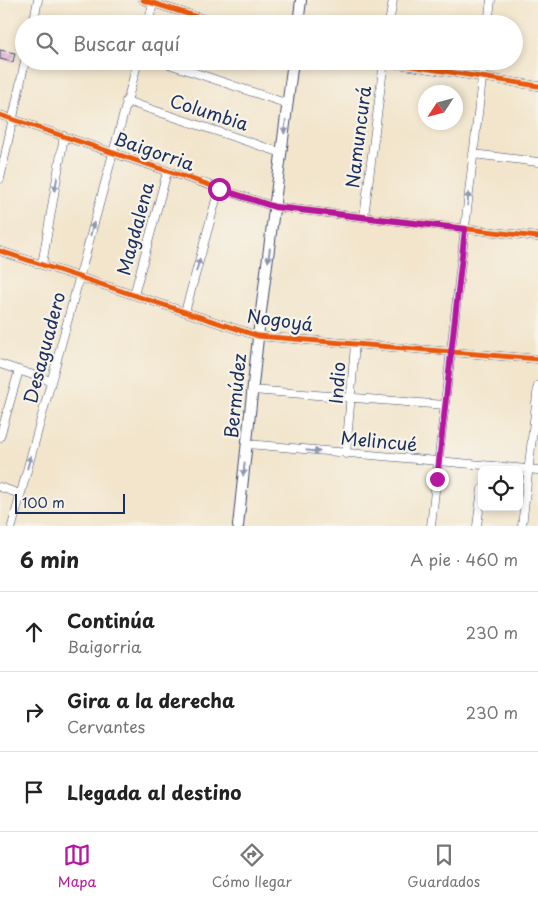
<!DOCTYPE html>
<html lang="es">
<head>
<meta charset="utf-8">
<style>
  :root { --surface:#fff; --page:#f2f2f2; --text:#222; --muted:#767676; --line:#e0e0e0; --accent:#b5179e }
  body { margin:0; font-family:"Playpen Sans",sans-serif; background:var(--page); color:var(--text) }
  .controls { position:absolute; right:15px; bottom:15px; display:grid; overflow:hidden; border-radius:8px; box-shadow:0 2px 8px #0003 }
  .controls button { width:45px; height:45px; display:grid; place-items:center; padding:0; border:0; border-bottom:1px solid var(--line); background:var(--surface); color:var(--text); font:25px sans-serif }
  .compass { position:absolute; left:418px; top:85px; width:45px; height:45px; border-radius:50%; background:var(--surface); box-shadow:0 2px 8px #0003; rotate:234deg }
  .scale { position:absolute; left:15px; bottom:12px; width:110px; box-sizing:border-box; padding-left:5px; border:2px solid #1b2f5e; border-top:0; font-size:14px; line-height:18px; white-space:nowrap; color:#1b2f5e; -webkit-text-stroke:4px #f7f3e8; paint-order:stroke }
  .stop { position:absolute; width:15px; height:15px; margin:-11px; border:4px solid #b5179e; border-radius:50%; background:#fff }
  .stop.end { background:#b5179e; border-color:#fff; box-shadow:0 1px 5px #0008 }
  .list { margin:0; padding:0; list-style:none }
  h2 { display:flex; justify-content:space-between; align-items:center; height:65px; margin:0; padding:0 20px; font-size:21px }
  h2 small { font-size:16px; font-weight:400; color:var(--muted) }
  .list li { display:grid; grid-template-columns:32px 1fr auto; gap:15px; align-items:center; box-sizing:border-box; height:80px; padding:0 20px; border-top:1px solid var(--line) }
  .list b { display:block; font-size:19px; white-space:nowrap }
  .list p { margin:0; font-size:16px; white-space:nowrap; color:var(--muted) }
  .list em { font-size:16px; font-style:normal; color:var(--muted) }
  .icon { flex:none; width:28px; height:28px; fill:none; stroke:currentColor; stroke-width:2; stroke-linecap:round; stroke-linejoin:round }
  .map { position:relative; flex:none; width:538px; height:526px; overflow:hidden }
  .search { position:absolute; background:var(--surface); box-shadow:0 2px 8px #0003; left:15px; right:15px; top:15px; height:55px; display:flex; align-items:center; gap:12px; box-sizing:border-box; padding:0 18px; border-radius:28px; color:var(--muted); font-size:19px }
  .sheet { height:305px; background:var(--surface) }
  nav { display:flex; justify-content:space-around; align-items:center; box-sizing:border-box; height:70px; border-top:1px solid var(--line); background:var(--surface); font-size:14px; color:var(--muted) }
  nav a { display:grid; justify-items:center; gap:2px }
  nav .on { color:var(--accent) }
  .map>svg:first-child { display:block }
  .building { fill:url(#building-hatch) }
  .lines { fill:none; stroke-linecap:round; stroke-linejoin:round }
  .street-casing { stroke:#3b4a6e; stroke-width:9 }
  .secondary-casing { stroke:#3b4a6e; stroke-width:12 }
  .street { stroke:#fff; stroke-width:8 }
  .secondary { stroke:#fff; stroke-width:10 }
  .cycleway-casing { stroke:#f7f3e8; stroke-width:8 }
  .cycleway { stroke:#e8590c; stroke-width:5 }
  .oneway { fill:#8d97ae }
  .route { stroke:#b5179e; stroke-width:6 }
  .labels { text-anchor:middle; stroke-width:4.5; stroke-linejoin:round; paint-order:stroke }
  .street-label { font-size:18px; fill:#1b2f5e; stroke:#f7f3e8 }
</style>
</head>
<body>
<div class="map">
<svg width="538" height="526" viewBox="0 0 538 526">
  <defs>
    <pattern id="building-hatch" width="6" height="6" patternUnits="userSpaceOnUse" patternTransform="scale(1.25)"><rect width="6" height="6" fill="#e4aed5"/><path d="M-1 1l2-2M0 6l6-6M5 7l2-2" fill="none" stroke="#b88eb0"/></pattern>
  </defs>
  <rect width="100%" height="100%" fill="#f7f3e8"/>
  <filter id="ink" filterUnits="userSpaceOnUse"><feTurbulence type="fractalNoise" baseFrequency=".02" numOctaves="2"/><feDisplacementMap in="SourceGraphic" scale="10" xChannelSelector="R" yChannelSelector="G"/><feConvolveMatrix kernelMatrix="1 2 1 2 8 2 1 2 1" color-interpolation-filters="sRGB"/></filter>
  <filter id="wash" filterUnits="userSpaceOnUse"><feTurbulence type="fractalNoise" baseFrequency=".0096" numOctaves="4" result="noise"/><feDisplacementMap in="SourceGraphic" scale="20" xChannelSelector="R" yChannelSelector="G"/><feGaussianBlur stdDeviation="1.12" result="paint"/><feColorMatrix in="noise" values="0 0 0 0 0 0 0 0 0 0 0 0 0 0 0 0 0 1.4 0 .05"/><feComposite in="paint" operator="in"/></filter>
  <g filter="url(#wash)">
    <rect width="100%" height="100%" fill="#f2e5cc"/>
    <g id="blocks">
      <!-- building -->
      <path class="building" d="M 0,50 L 15,53 L 13,62 L 0,59 Z"/>
    </g>
  </g>
  <g filter="url(#ink)">
    <use href="#blocks" fill-opacity="0" stroke="#3b4a6e" stroke-width="1"/>
    <g class="lines">
      <defs>
        <path id="street" d="M 143,0 L 220,24
          M 33,24 L 38,0
          M 148,24 L 154,0
          M 389,24 L 393,0
          M 488,24 L 491,0
          M 160,61 L 288,104
          M 379,61 L 538,86
          M 126,101 L 282,153
          M 0,115 L 275,207 L 538,237
          M 473,154 L 538,162
          M 0,179 L 25,61
          M 364,217 L 384,61
          M 0,251 L 258,336 L 538,359
          M 42,265 L 64,136
          M 134,295 L 167,172
          M 185,312 L 219,189
          M 0,364 L 51,381
          M 252,390 L 445,405
          M 0,437 L 19,370
          M 247,444 L 538,470
          M 346,454 L 355,344
          M 0,487 L 20,494
          M 12,526 L 138,61
          M 431,526 L 484,61
          M 477,526 L 482,489
          M 522,526 L 538,386"/>
        <path id="secondary" d="M 298,24 L 301,0
          M 238,526 L 260,319 L 293,61"/>
      </defs>
      <!-- street casing -->
      <use href="#street" class="street-casing"/>
      <!-- secondary casing -->
      <use href="#secondary" class="secondary-casing"/>
      <!-- street -->
      <use href="#street" class="street"/>
      <!-- secondary -->
      <use href="#secondary" class="secondary"/>
      <defs>
        <path id="cycleway" d="M 143,0 L 220,24
          M 379,61 L 538,86
          M 0,115 L 275,207 L 538,237
          M 0,251 L 258,336 L 538,359"/>
      </defs>
      <!-- cycleway casing -->
      <use href="#cycleway" class="cycleway-casing"/>
      <!-- cycleway -->
      <use href="#cycleway" class="cycleway"/>
    </g>
    <!-- one-way arrows -->
    <defs><path id="oneway-solid" d="M-6-.8H1V-3.2L6.5 0L1 3.2V.8H-6Z" transform="scale(1.25)"/></defs>
    <g class="oneway">
      <use href="#oneway-solid" transform="translate(285 127) rotate(97)"/>
      <use href="#oneway-solid" transform="translate(56 184) rotate(100)"/>
      <use href="#oneway-solid" transform="translate(468 199) rotate(-84)"/>
      <use href="#oneway-solid" transform="translate(92 229) rotate(-75)"/>
      <use href="#oneway-solid" transform="translate(269 255) rotate(97)"/>
      <use href="#oneway-solid" transform="translate(198 265) rotate(-75)"/>
      <use href="#oneway-solid" transform="translate(313 451) rotate(6)"/>
      <use href="#oneway-solid" transform="translate(29 462) rotate(-75)"/>
      <use href="#oneway-solid" transform="translate(244 469) rotate(96)"/>
    </g>
  </g>
  <g class="lines" filter="url(#ink)">
    <!-- route -->
    <path class="route" d="M 219,189 L 275,207 L 465,229 L 437,479"/>
  </g>
  <g class="labels">
    <!-- street labels -->
    <g class="street-label">
      <text transform="translate(209 113) rotate(18)" y="6">Columbia</text>
      <text transform="translate(359 137) rotate(-83)" y="6">Namuncurá</text>
      <text transform="translate(154 152) rotate(19)" y="6">Baigorria</text>
      <text transform="translate(136 229) rotate(-75)" y="6">Magdalena</text>
      <text transform="translate(280 321) rotate(8)" y="6">Nogoyá</text>
      <text transform="translate(45 348) rotate(-75)" y="6">Desaguadero</text>
      <text transform="translate(338 383) rotate(-86)" y="6">Indio</text>
      <text transform="translate(236 396) rotate(-84)" y="6">Bermúdez</text>
      <text transform="translate(379 442) rotate(5)" y="6">Melincué</text>
    </g>
  </g>
</svg>
<div class="controls">
<button><svg class="icon" aria-label="locate" viewBox="0 0 24 24"><circle cx="12" cy="12" r="6"/><path d="M12 2v4M12 18v4M2 12h4M18 12h4"/></svg></button>
</div>
<svg class="compass" viewBox="-18 -18 36 36"><path d="M0-13l5 13h-10z" fill="#e53935"/><path d="M0 13l5-13h-10z" fill="#767676"/></svg>
<div class="scale">100 m</div>
<div class="stop" style="left:219px;top:189px"></div>
<div class="stop end" style="left:437px;top:479px"></div>
<div class="search"><svg class="icon" aria-label="search" viewBox="0 0 24 24"><circle cx="10" cy="10" r="6"/><path d="M15 15l6 6"/></svg>Buscar aquí</div>
</div>
<section class="sheet">
<h2>6 min<small>A pie · 460 m</small></h2>
<ul class="list">
<li><svg class="icon" aria-label="ahead" viewBox="0 0 24 24"><path d="M12 20V5M6 11l6-6 6 6"/></svg><div><b>Continúa</b><p>Baigorria</p></div><em>230 m</em></li>
<li><svg class="icon" aria-label="right" viewBox="0 0 24 24"><path d="M7 20v-9h11M14 6l5 5-5 5"/></svg><div><b>Gira a la derecha</b><p>Cervantes</p></div><em>230 m</em></li>
<li><svg class="icon" aria-label="arrive" viewBox="0 0 24 24"><path d="M6 21V4h12l-3 4 3 4H6"/></svg><div><b>Llegada al destino</b></div></li>
</ul>
</section>
<nav>
<a class="on"><svg class="icon" aria-label="map" viewBox="0 0 24 24"><path d="M3 6l6-2 6 2 6-2v14l-6 2-6-2-6 2zM9 4v14M15 6v14"/></svg>Mapa</a>
<a><svg class="icon" aria-label="directions" viewBox="0 0 24 24"><path d="M12 3l9 9-9 9-9-9zM9 14v-3h6M13 9l2 2-2 2"/></svg>Cómo llegar</a>
<a><svg class="icon" aria-label="saved" viewBox="0 0 24 24"><path d="M7 4h10v16l-5-4-5 4z"/></svg>Guardados</a>
</nav>
</body>
</html>
